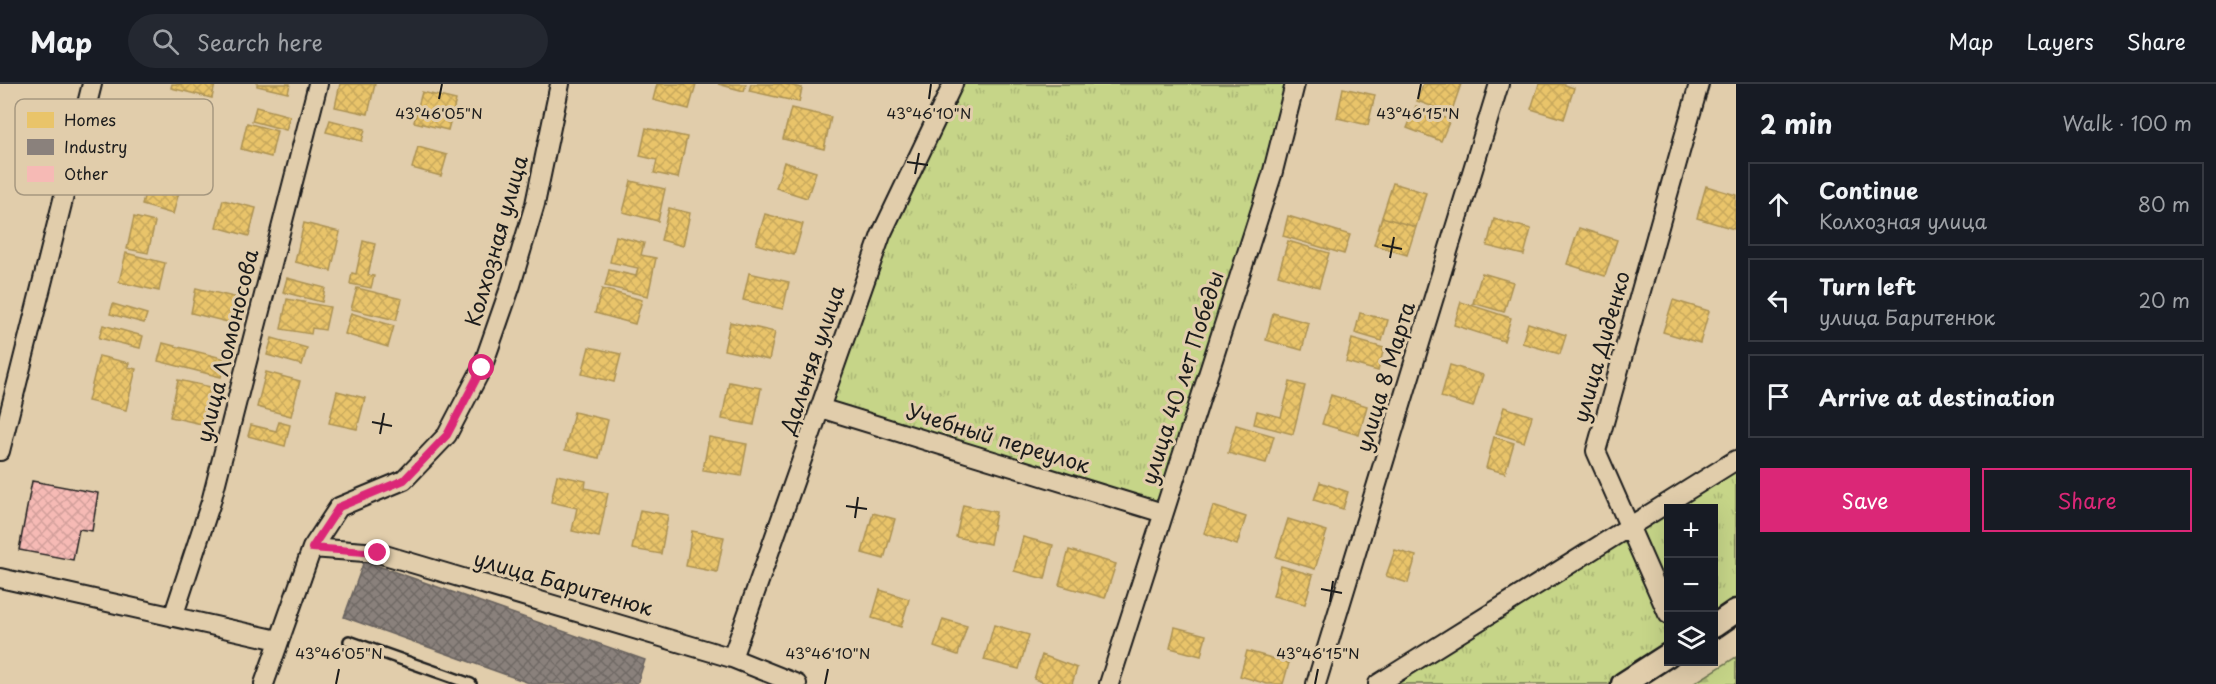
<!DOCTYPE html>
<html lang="en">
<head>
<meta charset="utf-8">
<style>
  :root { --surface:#171b24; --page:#242831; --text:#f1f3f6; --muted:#9ea1a6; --line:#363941; --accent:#db2777 }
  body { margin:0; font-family:"Playpen Sans",sans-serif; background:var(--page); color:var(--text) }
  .controls { position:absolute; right:18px; bottom:18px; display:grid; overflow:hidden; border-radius:0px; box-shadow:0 6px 24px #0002 }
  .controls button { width:54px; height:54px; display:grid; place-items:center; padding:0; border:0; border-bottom:2px solid var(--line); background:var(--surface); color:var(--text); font:30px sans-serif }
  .stop { position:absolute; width:18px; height:18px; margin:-14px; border:4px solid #db2777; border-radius:50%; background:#fff }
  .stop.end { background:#db2777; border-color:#fff; box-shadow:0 2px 6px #0008 }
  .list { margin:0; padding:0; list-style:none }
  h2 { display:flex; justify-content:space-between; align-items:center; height:78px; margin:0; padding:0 24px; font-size:26px }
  h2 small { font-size:20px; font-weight:400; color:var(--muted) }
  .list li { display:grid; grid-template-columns:39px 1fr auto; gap:18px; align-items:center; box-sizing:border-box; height:84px; margin:0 12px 12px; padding:0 12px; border:2px solid var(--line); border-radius:0px }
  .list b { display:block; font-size:22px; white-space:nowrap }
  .list p { margin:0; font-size:20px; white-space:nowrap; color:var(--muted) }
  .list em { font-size:20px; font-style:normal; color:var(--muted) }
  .actions { display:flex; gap:12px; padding:18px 24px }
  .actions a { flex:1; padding:14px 0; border:2px solid var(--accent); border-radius:0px; text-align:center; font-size:21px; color:var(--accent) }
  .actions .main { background:var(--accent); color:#fff }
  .icon { flex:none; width:33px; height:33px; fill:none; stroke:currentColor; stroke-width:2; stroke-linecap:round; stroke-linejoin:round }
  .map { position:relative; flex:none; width:1736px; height:600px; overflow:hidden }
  header { display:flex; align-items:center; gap:36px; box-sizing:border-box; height:84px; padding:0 30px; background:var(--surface); border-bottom:2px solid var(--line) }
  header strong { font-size:28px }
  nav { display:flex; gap:33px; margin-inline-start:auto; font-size:21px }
  .search { width:420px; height:54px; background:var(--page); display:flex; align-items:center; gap:15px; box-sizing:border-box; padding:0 21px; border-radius:33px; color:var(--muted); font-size:22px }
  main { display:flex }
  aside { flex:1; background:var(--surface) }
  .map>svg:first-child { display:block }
  .grass { fill:url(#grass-tufts); stroke:#717852; stroke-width:1.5 }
  .forest { fill:url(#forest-firs); stroke:#717852; stroke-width:1.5 }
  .homes { fill:url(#homes-cross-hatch); stroke:#ac9253; stroke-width:1.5 }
  .industry { fill:url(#industry-cross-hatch); stroke:#69635f; stroke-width:1.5 }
  .building { fill:url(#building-cross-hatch); stroke:#1c1c1c; stroke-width:1.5 }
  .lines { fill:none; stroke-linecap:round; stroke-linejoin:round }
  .service-casing { stroke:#1c1c1c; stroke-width:14 }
  .minor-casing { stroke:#1c1c1c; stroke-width:22 }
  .tertiary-casing { stroke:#1c1c1c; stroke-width:27 }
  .service { stroke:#e1cdab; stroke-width:9 }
  .minor { stroke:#e1cdab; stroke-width:18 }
  .tertiary { stroke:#e1cdab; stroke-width:22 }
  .route { stroke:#db2777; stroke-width:8 }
  .ticks { fill:none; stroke:#1c1c1c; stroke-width:2 }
  .labels { text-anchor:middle; stroke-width:6; stroke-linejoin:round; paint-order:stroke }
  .street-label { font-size:21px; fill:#1c1c1c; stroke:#e1cdab }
  .key { fill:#e1cdab; stroke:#a69880; stroke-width:1.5 }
  .key-label { font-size:16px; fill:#1c1c1c }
  .ticks-label { font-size:15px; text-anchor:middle; fill:#1c1c1c; stroke:#e1cdab; stroke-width:6; stroke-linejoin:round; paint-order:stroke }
</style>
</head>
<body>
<header>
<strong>Map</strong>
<div class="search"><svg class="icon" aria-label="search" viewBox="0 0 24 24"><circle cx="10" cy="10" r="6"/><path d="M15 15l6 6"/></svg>Search here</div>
<nav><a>Map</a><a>Layers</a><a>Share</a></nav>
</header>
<main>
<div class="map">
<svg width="1736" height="600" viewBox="0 0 1736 600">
  <defs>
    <pattern id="grass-tufts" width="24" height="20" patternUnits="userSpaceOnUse" patternTransform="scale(1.5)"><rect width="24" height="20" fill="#c6d588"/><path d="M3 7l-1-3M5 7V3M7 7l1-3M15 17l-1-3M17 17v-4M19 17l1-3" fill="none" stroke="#aab675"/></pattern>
    <pattern id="forest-firs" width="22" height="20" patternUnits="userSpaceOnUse" patternTransform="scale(1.5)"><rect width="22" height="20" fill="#c6d588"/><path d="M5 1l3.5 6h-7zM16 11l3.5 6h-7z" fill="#aab675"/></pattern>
    <pattern id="homes-cross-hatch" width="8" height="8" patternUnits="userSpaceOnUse" patternTransform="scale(1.5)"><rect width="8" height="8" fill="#e9c46a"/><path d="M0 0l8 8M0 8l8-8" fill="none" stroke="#c7a85b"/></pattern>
    <pattern id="industry-cross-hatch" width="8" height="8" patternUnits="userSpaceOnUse" patternTransform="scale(1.5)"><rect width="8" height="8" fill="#8a817c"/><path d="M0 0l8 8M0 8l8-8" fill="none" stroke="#706965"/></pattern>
    <pattern id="building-cross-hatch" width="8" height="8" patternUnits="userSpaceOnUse" patternTransform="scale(1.5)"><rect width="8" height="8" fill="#f6bab5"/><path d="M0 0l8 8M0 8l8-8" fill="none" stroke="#d29f9b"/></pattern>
  </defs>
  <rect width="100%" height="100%" fill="#e1cdab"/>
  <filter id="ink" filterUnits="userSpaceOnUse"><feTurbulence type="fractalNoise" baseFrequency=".0167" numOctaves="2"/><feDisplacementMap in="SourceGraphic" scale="12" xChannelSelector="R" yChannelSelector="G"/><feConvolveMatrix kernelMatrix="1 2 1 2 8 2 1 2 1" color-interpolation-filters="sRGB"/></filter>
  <g filter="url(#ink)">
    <!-- grass -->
    <path class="grass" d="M 953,0 L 1295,0 L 1163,429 L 820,324 L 881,151 Z
      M 1736,376 L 1736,527 L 1714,542 L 1714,424 L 1668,424 L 1668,571 L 1622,600 L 1378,600 Z"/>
    <!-- forest -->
    <path class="forest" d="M 1736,573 L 1736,600 L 1693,600 Z"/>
    <!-- homes -->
    <path class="homes" d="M 172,0 L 215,0 L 212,14 L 171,4 Z
      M 257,0 L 290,0 L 288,9 L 257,2 Z
      M 340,0 L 375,0 L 368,30 L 335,23 Z
      M 657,0 L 696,0 L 689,25 L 653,16 Z
      M 718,0 L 746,0 L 744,7 Z
      M 751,0 L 784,0 L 802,4 L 799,18 L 749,7 Z
      M 1423,0 L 1461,0 L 1451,29 L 1417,17 Z
      M 1539,0 L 1562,0 L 1574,4 L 1564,35 L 1531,25 Z
      M 1343,4 L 1375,11 L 1368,41 L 1337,34 Z
      M 422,8 L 456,16 L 448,46 L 414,38 Z
      M 1416,22 L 1450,36 L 1441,57 L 1407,44 Z
      M 256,23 L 290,32 L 286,46 L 252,37 Z
      M 791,24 L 831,33 L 824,65 L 783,55 Z
      M 330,36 L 365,45 L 362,57 L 326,48 Z
      M 247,39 L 277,47 L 271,73 L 241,65 Z
      M 646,44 L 687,53 L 678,94 L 654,89 L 657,76 L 640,72 Z
      M 418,63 L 447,71 L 441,92 L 412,84 Z
      M 784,78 L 816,88 L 807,114 L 776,104 Z
      M 149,92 L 181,101 L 173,130 L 142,121 Z
      M 631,97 L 665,105 L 658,137 L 623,128 Z
      M 1393,99 L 1426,109 L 1416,143 L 1382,133 Z
      M 1706,102 L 1736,111 L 1734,145 L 1697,134 Z
      M 223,116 L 256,124 L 249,152 L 216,143 Z
      M 669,124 L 690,129 L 683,162 L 661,156 Z
      M 765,130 L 803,140 L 794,171 L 756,160 Z
      M 1288,132 L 1350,151 L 1344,170 L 1283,152 Z
      M 134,133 L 155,138 L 148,169 L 127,165 Z
      M 1382,133 L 1416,143 L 1407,171 L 1374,161 Z
      M 1494,135 L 1531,145 L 1524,171 L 1487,162 Z
      M 304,139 L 340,148 L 331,187 L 295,178 Z
      M 1579,144 L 1617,156 L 1605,192 L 1567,180 Z
      M 616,152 L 644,159 L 641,171 L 656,174 L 648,212 L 605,202 L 609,186 L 636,192 L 638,184 L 610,178 Z
      M 363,157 L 375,160 L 368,191 L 374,192 L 371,204 L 350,200 L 352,189 L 356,190 Z
      M 1288,157 L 1329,169 L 1319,203 L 1278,191 Z
      M 126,169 L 165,179 L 159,207 L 119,198 Z
      M 749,189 L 789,198 L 783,225 L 743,216 Z
      M 1482,189 L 1513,198 L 1504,228 L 1473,219 Z
      M 287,194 L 325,204 L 322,218 L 283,208 Z
      M 196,204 L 238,214 L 232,239 L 191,229 Z
      M 357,204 L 402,215 L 396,236 L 351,225 Z
      M 602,205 L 642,216 L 635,240 L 595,229 Z
      M 287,215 L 330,223 L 325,246 L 312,244 L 311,250 L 281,245 Z
      M 1673,216 L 1709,227 L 1700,259 L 1663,248 Z
      M 1461,218 L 1511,234 L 1504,257 L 1454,241 Z
      M 113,220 L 147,230 L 144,239 L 110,230 Z
      M 351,229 L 394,242 L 388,263 L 345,250 Z
      M 1273,229 L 1309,239 L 1302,266 L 1266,256 Z
      M 1360,229 L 1388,236 L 1382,257 L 1355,249 Z
      M 730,238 L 775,248 L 769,276 L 724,266 Z
      M 1528,239 L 1566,251 L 1560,270 L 1522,259 Z
      M 103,241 L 143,252 L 140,264 L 99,254 Z
      M 272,254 L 307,264 L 302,281 L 267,271 Z
      M 1352,255 L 1384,264 L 1378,287 L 1346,278 Z
      M 163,259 L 226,275 L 221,293 L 158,277 Z
      M 589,263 L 621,270 L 614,298 L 582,290 Z
      M 99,272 L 129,279 L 128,283 L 136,285 L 126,326 L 88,317 Z
      M 1450,281 L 1483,291 L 1473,323 L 1441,313 Z
      M 266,288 L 300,297 L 291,332 L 257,323 Z
      M 178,296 L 211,303 L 202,340 L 170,333 Z
      M 729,298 L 761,304 L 754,341 L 722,335 Z
      M 1290,298 L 1305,302 L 1293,350 L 1254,340 L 1257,327 L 1281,333 Z
      M 337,307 L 365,314 L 357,345 L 329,339 Z
      M 1331,311 L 1367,322 L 1359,351 L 1322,340 Z
      M 1504,323 L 1532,332 L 1524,358 L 1496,349 Z
      M 574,328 L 608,336 L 599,374 L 565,366 Z
      M 279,338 L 290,341 L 285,362 L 248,352 L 251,341 L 276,347 Z
      M 1236,341 L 1274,352 L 1266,379 L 1228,369 Z
      M 709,353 L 747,360 L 741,392 L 703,386 Z
      M 1494,353 L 1514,359 L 1505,389 L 1486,384 Z
      M 557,391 L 586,397 L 585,404 L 608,409 L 599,453 L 572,447 L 577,424 L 551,418 Z
      M 1320,398 L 1348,408 L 1343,425 L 1314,416 Z
      M 963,421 L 996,428 L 990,460 L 956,453 Z
      M 1213,422 L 1246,433 L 1237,461 L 1204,449 Z
      M 640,426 L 668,431 L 661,470 L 632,465 Z
      M 873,429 L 895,435 L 884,475 L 862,469 Z
      M 1288,435 L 1327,447 L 1315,485 L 1276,473 Z
      M 692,447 L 724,453 L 717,488 L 686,482 Z
      M 1023,453 L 1053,461 L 1045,495 L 1014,487 Z
      M 1069,466 L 1116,480 L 1105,514 L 1059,501 Z
      M 1395,466 L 1416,472 L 1408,499 L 1386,492 Z
      M 1281,482 L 1313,491 L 1305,520 L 1273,512 Z
      M 880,506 L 909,515 L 901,543 L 872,534 Z
      M 943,535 L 967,542 L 958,571 L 934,563 Z
      M 994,541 L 1029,551 L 1019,585 L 984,576 Z
      M 1175,543 L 1206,551 L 1201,572 L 1170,564 Z
      M 1247,567 L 1289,579 L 1283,600 L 1267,600 L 1240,592 Z
      M 1042,571 L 1077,584 L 1072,600 L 1048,600 L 1034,595 Z"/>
    <!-- industry -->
    <path class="industry" d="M 364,477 L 645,576 L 637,600 L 532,600 L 344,533 Z"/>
    <!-- building -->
    <path class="building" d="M 32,397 L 98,409 L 92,447 L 79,445 L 73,476 L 19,466 Z"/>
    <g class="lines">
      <defs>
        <path id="service" d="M 349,557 L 471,600"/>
        <path id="minor" d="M 820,324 L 1163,429
          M 0,367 L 92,0
          M 312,464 L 378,469 L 732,574 L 797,600
          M 0,494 L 278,556
          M 1668,530 L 1596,367 L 1699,0
          M 173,533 L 211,418 L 318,0
          M 732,574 L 881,151 L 953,0
          M 264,600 L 312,464 L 339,423 L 404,396 L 447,351 L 482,284 L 511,201 L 535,120 L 560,0
          M 1109,600 L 1272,91 L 1295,0
          M 1316,600 L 1499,0
          M 1378,600 L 1736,376"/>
        <path id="tertiary" d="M 1714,542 L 1736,527
          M 1623,600 L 1668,571"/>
      </defs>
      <!-- service casing -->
      <use href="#service" class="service-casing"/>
      <!-- minor casing -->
      <use href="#minor" class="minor-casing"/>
      <!-- tertiary casing -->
      <use href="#tertiary" class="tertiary-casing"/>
      <!-- service -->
      <use href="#service" class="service"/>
      <!-- minor -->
      <use href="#minor" class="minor"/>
      <!-- tertiary -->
      <use href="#tertiary" class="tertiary"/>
    </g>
  </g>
  <g class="lines" filter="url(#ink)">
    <!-- route -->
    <path class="route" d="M 378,469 L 312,464 L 339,423 L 404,396 L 447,351 L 482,284"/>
  </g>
  <!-- ticks -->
  <path class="ticks" d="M 439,15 L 442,0M 929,15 L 931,0M 1418,15 L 1421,0M 907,78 L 928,81M 915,90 L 919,69M 1382,161 L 1402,165M 1390,174 L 1394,153M 372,338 L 392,342M 380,350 L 384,329M 846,422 L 867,425M 855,434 L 858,413M 1321,505 L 1342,509M 1330,518 L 1333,497M 336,600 L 339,585M 825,600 L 828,585M 1315,600 L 1318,585"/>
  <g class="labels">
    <!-- street labels -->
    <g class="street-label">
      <text transform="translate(497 157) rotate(-74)" y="7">Колхозная улица</text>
      <text transform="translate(228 262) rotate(-76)" y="7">улица Ломоносова</text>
      <text transform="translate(1602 263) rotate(-74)" y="7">улица Диденко</text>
      <text transform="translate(813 276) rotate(-71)" y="7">Дальняя улица</text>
      <text transform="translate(1386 293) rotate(-73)" y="7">улица 8 Марта</text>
      <text transform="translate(1183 294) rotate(-72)" y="7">улица 40 лет Победы</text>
      <text transform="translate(998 355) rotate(17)" y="7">Учебный переулок</text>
      <text transform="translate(563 500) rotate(16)" y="7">улица Баритенюк</text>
    </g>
  </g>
  <!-- legend -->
  <rect x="15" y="15" width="198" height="96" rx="9" class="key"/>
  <rect x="27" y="28" width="27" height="16" fill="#e9c46a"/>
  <rect x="27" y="55" width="27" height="16" fill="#8a817c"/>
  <rect x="27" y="82" width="27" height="16" fill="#f6bab5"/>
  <g class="key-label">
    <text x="64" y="42">Homes</text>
    <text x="64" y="69">Industry</text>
    <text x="64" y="96">Other</text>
  </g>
  <g class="ticks-label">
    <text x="439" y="35">43°46'05"N</text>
    <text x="929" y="35">43°46'10"N</text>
    <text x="1418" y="35">43°46'15"N</text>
    <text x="339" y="575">43°46'05"N</text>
    <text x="828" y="575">43°46'10"N</text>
    <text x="1318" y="575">43°46'15"N</text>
  </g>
</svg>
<div class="controls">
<button>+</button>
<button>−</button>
<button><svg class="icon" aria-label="layers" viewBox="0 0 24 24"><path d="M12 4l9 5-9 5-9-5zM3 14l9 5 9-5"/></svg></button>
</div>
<div class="stop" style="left:482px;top:284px"></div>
<div class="stop end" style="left:378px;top:469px"></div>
</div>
<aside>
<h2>2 min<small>Walk · 100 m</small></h2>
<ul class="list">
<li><svg class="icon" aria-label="ahead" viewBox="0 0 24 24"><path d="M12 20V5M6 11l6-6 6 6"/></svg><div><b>Continue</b><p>Колхозная улица</p></div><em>80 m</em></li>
<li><svg class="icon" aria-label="left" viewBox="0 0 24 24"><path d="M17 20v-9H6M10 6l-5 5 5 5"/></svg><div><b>Turn left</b><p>улица Баритенюк</p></div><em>20 m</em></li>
<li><svg class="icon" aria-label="arrive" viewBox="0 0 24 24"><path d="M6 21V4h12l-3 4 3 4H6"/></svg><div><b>Arrive at destination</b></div></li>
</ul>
<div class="actions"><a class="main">Save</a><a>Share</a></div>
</aside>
</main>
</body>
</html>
